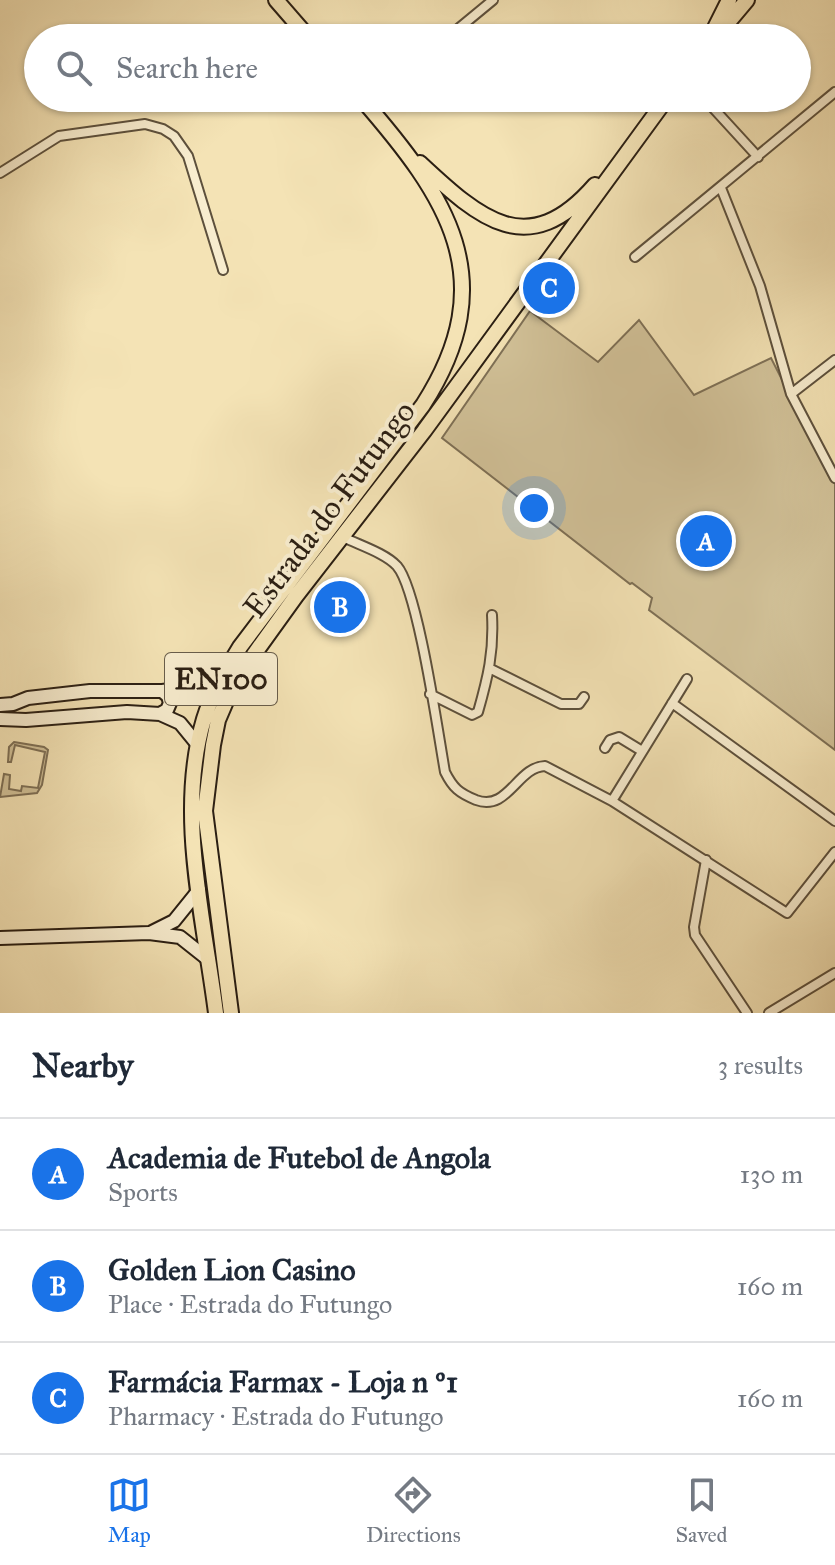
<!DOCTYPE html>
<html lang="en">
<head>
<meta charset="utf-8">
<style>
  :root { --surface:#fff; --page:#f2f2f3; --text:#1f2937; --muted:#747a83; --line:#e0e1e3; --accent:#1a73e8 }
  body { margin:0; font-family:"IM FELL Great Primer",serif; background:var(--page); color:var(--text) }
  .you { position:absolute; left:534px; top:508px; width:28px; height:28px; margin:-20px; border:6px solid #fff; border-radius:50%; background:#1a73e8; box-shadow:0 0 0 12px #1a73e833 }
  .badge { display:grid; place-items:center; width:52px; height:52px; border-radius:50%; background:var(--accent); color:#fff; font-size:26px; font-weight:700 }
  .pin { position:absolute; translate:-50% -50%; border:4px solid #fff; box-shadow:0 2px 8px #0006 }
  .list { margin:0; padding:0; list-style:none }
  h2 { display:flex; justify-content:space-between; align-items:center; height:104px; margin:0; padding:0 32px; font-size:34px }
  h2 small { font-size:26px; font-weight:400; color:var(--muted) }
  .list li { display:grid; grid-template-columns:52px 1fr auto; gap:24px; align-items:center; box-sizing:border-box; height:112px; padding:0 32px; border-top:2px solid var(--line) }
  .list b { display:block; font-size:30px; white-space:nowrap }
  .list p { margin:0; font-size:26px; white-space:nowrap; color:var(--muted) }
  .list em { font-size:26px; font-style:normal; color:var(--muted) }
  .icon { flex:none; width:44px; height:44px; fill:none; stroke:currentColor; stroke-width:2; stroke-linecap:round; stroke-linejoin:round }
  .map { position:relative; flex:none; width:835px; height:1013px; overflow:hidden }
  .search { position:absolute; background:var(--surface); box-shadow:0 2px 6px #0004; left:24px; right:24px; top:24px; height:88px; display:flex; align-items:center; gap:20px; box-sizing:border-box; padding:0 28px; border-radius:44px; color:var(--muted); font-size:30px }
  .sheet { height:440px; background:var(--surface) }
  nav { display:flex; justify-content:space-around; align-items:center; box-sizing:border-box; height:112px; border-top:2px solid var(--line); background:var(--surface); font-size:22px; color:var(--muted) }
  nav a { display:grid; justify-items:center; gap:4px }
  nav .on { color:var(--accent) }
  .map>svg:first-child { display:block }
  .green { fill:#d2c299; stroke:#7e7056; stroke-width:2 }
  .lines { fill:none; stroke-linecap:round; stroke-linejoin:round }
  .street-casing { stroke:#5d503c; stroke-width:12 }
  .secondary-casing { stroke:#2b1f13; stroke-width:16 }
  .primary-casing { stroke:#2b1f13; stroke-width:18 }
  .street { stroke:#f8edcf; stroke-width:8 }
  .secondary { stroke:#f8edcf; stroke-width:12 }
  .primary { stroke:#f4e3b5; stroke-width:14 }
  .labels { text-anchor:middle; stroke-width:8; stroke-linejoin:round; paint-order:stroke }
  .shield { fill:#f8edcf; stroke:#685d4b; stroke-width:2 }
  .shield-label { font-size:30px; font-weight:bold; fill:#2b1f13 }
  .street-label { font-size:32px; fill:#2b1f13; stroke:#f8edcf }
</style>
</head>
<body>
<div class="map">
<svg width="835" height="1013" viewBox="0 0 835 1013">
  <rect width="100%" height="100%" fill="#f4e3b5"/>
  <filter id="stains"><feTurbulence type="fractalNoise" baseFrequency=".0025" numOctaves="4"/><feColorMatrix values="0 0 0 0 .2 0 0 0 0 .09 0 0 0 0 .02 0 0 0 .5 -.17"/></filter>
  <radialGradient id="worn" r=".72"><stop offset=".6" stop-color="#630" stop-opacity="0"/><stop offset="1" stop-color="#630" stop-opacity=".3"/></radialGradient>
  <!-- green -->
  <path class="green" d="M 530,311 L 598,362 L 639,320 L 694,395 L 771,358 L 835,484 L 835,750 L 649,610 L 652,598 L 632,583 L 630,584 L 442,438 Z
    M 14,742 L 44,747 L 48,750 L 42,785 L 37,793 L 0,797 L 4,774 L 10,775 L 9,789 L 21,791 L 22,786 L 38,788 L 45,752 L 15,745 L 11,762 L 8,762 L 9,747 Z"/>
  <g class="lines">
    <defs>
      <path id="street" d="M 447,38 L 493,0
        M 704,98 L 758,157
        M 0,173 L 59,136 L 145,124 L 163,129 L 174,136 L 188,156 L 223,270
        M 721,188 L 760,286 L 791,394 L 835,478
        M 635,257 L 835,92
        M 791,394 L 835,360
        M 343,537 C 359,545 385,553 397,566 C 418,590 438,733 445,772 C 453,788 459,793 476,800 C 508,812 517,767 545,766 L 612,801 L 787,913 L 835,852
        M 491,669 L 561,704 L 579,704 L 584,697
        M 430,694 L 472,715 L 478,712 C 488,677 494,652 492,615
        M 672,703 L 835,821
        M 605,748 L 610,740 L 619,737 L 642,751
        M 612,801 L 687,679
        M 706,860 L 694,927 L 695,935 L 747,1013
        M 769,1013 L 835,973"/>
      <path id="secondary" d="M 0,705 L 13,704 L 28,698 L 90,691 L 162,691 L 187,688 L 206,680 L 227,662
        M 160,714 L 167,710 L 170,703 L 168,696 L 162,691
        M 0,719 L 26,720 L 127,712 L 160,714 L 180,723 L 198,745
        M 152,932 L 174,921 L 199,890
        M 0,938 L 149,933 L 180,937 L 209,960"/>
      <path id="primary" d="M 276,0 L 309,38
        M 715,28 L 729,0
        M 715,38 L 747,0
        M 420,163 C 480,219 528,262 595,185
        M 216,1013 C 204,918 176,813 204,719 C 212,693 226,670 240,647 L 423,405 C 504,279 447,197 361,98
        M 231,1013 L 205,811 L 213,745 L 218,720 L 227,699 L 255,653 L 296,596 L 424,431 L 667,98"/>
    </defs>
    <!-- street casing -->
    <use href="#street" class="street-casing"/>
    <!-- secondary casing -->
    <use href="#secondary" class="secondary-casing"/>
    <!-- primary casing -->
    <use href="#primary" class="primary-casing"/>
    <!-- street -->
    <use href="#street" class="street"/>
    <!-- secondary -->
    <use href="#secondary" class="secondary"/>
    <!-- primary -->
    <use href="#primary" class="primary"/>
  </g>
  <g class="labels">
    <!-- shield labels -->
    <rect class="shield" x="165" y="653" width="112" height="52" rx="6"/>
    <g class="shield-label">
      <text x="221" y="689">EN100</text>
    </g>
    <!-- street labels -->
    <g class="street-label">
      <text transform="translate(329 509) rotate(-53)" y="11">Estrada do Futungo</text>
    </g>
  </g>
  <rect width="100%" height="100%" filter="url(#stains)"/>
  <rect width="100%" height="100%" fill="url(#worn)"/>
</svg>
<div class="you"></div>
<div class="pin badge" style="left:706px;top:541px">A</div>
<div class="pin badge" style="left:340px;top:607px">B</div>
<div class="pin badge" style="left:549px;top:288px">C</div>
<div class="search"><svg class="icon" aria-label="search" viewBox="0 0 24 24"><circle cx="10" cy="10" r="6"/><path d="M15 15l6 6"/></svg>Search here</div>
</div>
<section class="sheet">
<h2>Nearby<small>3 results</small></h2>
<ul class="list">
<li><span class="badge">A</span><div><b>Academia de Futebol de Angola</b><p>Sports</p></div><em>130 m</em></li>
<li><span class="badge">B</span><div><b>Golden Lion Casino</b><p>Place · Estrada do Futungo</p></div><em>160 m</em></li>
<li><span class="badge">C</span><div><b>Farmácia Farmax - Loja n º1</b><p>Pharmacy · Estrada do Futungo</p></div><em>160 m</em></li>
</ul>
</section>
<nav>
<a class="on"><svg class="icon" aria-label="map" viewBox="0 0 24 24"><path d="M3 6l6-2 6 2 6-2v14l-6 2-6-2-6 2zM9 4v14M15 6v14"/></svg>Map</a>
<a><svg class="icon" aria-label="directions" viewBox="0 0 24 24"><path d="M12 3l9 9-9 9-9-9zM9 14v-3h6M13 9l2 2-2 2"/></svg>Directions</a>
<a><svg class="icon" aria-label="saved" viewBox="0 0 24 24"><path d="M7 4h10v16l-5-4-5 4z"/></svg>Saved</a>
</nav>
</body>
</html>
